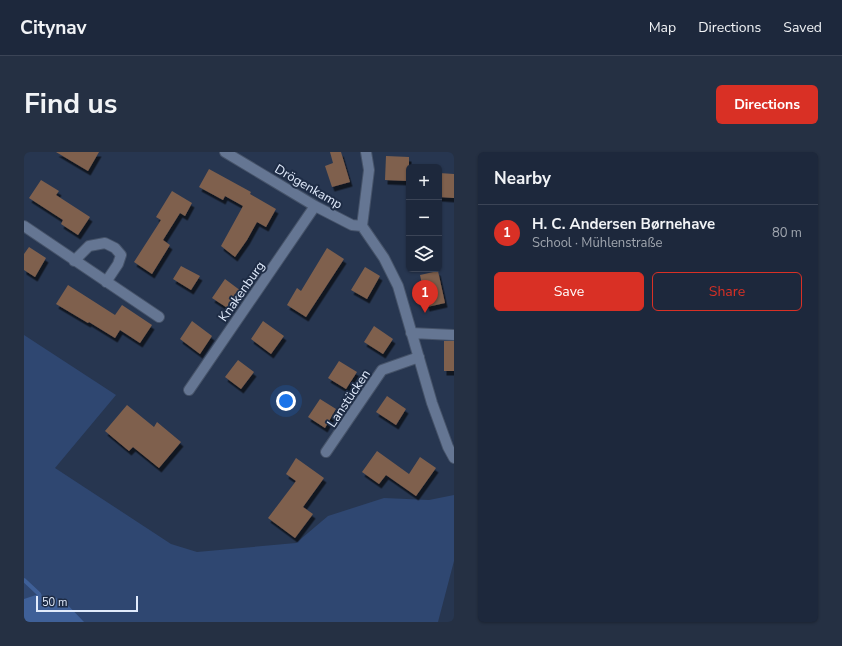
<!DOCTYPE html>
<html lang="en">
<head>
<meta charset="utf-8">
<style>
  :root { --surface:#1d283c; --page:#253043; --text:#f1f3f6; --muted:#a0a6af; --line:#3b4456; --accent:#d93025 }
  body { margin:0; font-family:"Nunito Sans",sans-serif; background:var(--page); color:var(--text) }
  .controls { position:absolute; right:12px; top:12px; display:grid; overflow:hidden; border-radius:6px; box-shadow:0 1px 3px #0004 }
  .controls button { width:36px; height:36px; display:grid; place-items:center; padding:0; border:0; border-bottom:1px solid var(--line); background:var(--surface); color:var(--text); font:20px sans-serif }
  .scale { position:absolute; left:12px; bottom:10px; width:102px; box-sizing:border-box; padding-left:4px; border:2px solid #e1ebfc; border-top:0; font-size:11px; line-height:14px; white-space:nowrap; color:#e1ebfc; -webkit-text-stroke:3px #1e2c45; paint-order:stroke }
  .you { position:absolute; left:262px; top:249px; width:14px; height:14px; margin:-10px; border:3px solid #fff; border-radius:50%; background:#1a73e8; box-shadow:0 0 0 6px #1a73e833 }
  .badge { display:grid; place-items:center; width:26px; height:26px; border-radius:50%; background:var(--accent); color:#fff; font-size:13px; font-weight:700 }
  .pin { position:absolute; translate:-50% -33px; filter:drop-shadow(0 1px 2px #0008) }
  .pin::after { content:''; position:absolute; top:21px; width:14px; height:12px; background:inherit; clip-path:polygon(0 0,100% 0,50% 100%) }
  .list { margin:0; padding:0; list-style:none }
  h2 { display:flex; justify-content:space-between; align-items:center; height:52px; margin:0; padding:0 16px; font-size:17px }
  h2 small { font-size:13px; font-weight:400; color:var(--muted) }
  .list li { display:grid; grid-template-columns:26px 1fr auto; gap:12px; align-items:center; box-sizing:border-box; height:56px; padding:0 16px; border-top:1px solid var(--line) }
  .list b { display:block; font-size:15px; white-space:nowrap }
  .list p { margin:0; font-size:13px; white-space:nowrap; color:var(--muted) }
  .list em { font-size:13px; font-style:normal; color:var(--muted) }
  .actions { display:flex; gap:8px; padding:12px 16px }
  .actions a { flex:1; padding:9px 0; border:1px solid var(--accent); border-radius:6px; text-align:center; font-size:14px; color:var(--accent) }
  .actions .main { background:var(--accent); color:#fff }
  .icon { flex:none; width:22px; height:22px; fill:none; stroke:currentColor; stroke-width:2; stroke-linecap:round; stroke-linejoin:round }
  .map { position:relative; flex:none; width:430px; height:470px; overflow:hidden; border-radius:6px }
  header { display:flex; align-items:center; gap:24px; box-sizing:border-box; height:56px; padding:0 20px; background:var(--surface); border-bottom:1px solid var(--line) }
  header strong { font-size:19px }
  nav { display:flex; gap:22px; margin-inline-start:auto; font-size:14px }
  .intro { display:flex; align-items:center; justify-content:space-between; box-sizing:border-box; height:96px; padding:0 24px }
  h1 { margin:0; font-size:28px }
  .button { padding:10px 18px; border-radius:6px; background:var(--accent); color:#fff; font-size:14px; font-weight:700 }
  main { display:flex; gap:24px; padding:0 24px }
  aside { flex:1; background:var(--surface); border-radius:6px; box-shadow:0 1px 3px #0004 }
  .map>svg:first-child { display:block }
  .green { fill:#2f4771 }
  .water { fill:#3f6098 }
  .lines { fill:none; stroke-linecap:round; stroke-linejoin:round }
  .stream { stroke:#3f6098; stroke-width:4 }
  .building { fill:#7f604e; filter:url(#shadow) }
  .minor-casing { stroke:#465369; stroke-width:12 }
  .minor { stroke:#657693; stroke-width:10 }
  .labels { text-anchor:middle; stroke-width:4; stroke-linejoin:round; paint-order:stroke }
  .street-label { font-size:13px; fill:#e1ebfc; stroke:#1e2c45 }
</style>
</head>
<body>
<header>
<strong>Citynav</strong>
<nav><a>Map</a><a>Directions</a><a>Saved</a></nav>
</header>
<div class="intro"><h1>Find us</h1><a class="button">Directions</a></div>
<main>
<div class="map">
<svg width="430" height="470" viewBox="0 0 430 470">
  <defs>
    <filter id="shadow"><feDropShadow dx="2.5" dy="4.5" stdDeviation="0" flood-color="#0009"/></filter>
  </defs>
  <rect width="100%" height="100%" fill="#273650"/>
  <!-- green -->
  <path class="green" d="M 0,183 L 92,243 L 31,316 L 147,392 L 173,400 L 272,391 L 304,364 L 360,346 L 405,348 L 430,343 L 430,409 L 414,470 L 0,470 Z"/>
  <!-- water -->
  <path class="water" d="M 15,442 L 39,448 L 60,470 L 0,470 L 0,447 Z"/>
  <g class="lines">
    <!-- stream -->
    <path class="stream" d="M 0,428 L 15,442"/>
  </g>
  <!-- building -->
  <path class="building" d="M 32,0 L 75,0 L 64,19 Z
    M 306,0 L 317,0 L 326,30 L 308,35 L 301,14 L 309,11 Z
    M 362,4 L 385,5 L 385,29 L 361,28 Z
    M 185,17 L 227,40 L 226,42 L 252,57 L 242,75 L 233,70 L 223,88 L 211,105 L 197,94 L 219,54 L 201,44 L 199,48 L 175,35 Z
    M 415,21 L 430,22 L 430,46 L 415,45 Z
    M 17,28 L 35,39 L 32,43 L 66,65 L 54,83 L 37,72 L 39,68 L 5,46 Z
    M 148,39 L 168,51 L 161,64 L 156,61 L 139,88 L 146,93 L 128,122 L 110,110 L 137,68 L 132,65 Z
    M 5,95 L 22,106 L 11,125 L 0,118 L 0,102 Z
    M 303,96 L 320,107 L 282,165 L 263,153 L 273,136 L 277,139 Z
    M 157,114 L 176,124 L 167,138 L 149,127 Z
    M 341,115 L 356,124 L 343,147 L 327,138 Z
    M 414,119 L 421,151 L 403,155 L 396,123 Z
    M 201,127 L 217,139 L 205,157 L 188,146 Z
    M 44,133 L 91,163 L 98,153 L 128,173 L 116,191 L 96,178 L 91,186 L 65,170 L 64,171 L 32,152 Z
    M 168,169 L 188,184 L 176,202 L 156,187 Z
    M 239,169 L 260,184 L 247,202 L 227,187 Z
    M 350,174 L 369,187 L 359,202 L 340,190 Z
    M 420,189 L 430,189 L 430,219 L 420,219 Z
    M 214,208 L 230,220 L 217,237 L 201,225 Z
    M 315,209 L 333,220 L 322,237 L 304,226 Z
    M 363,244 L 382,257 L 372,273 L 352,260 Z
    M 296,247 L 312,257 L 301,276 L 284,265 Z
    M 103,253 L 130,275 L 133,270 L 157,290 L 135,316 L 109,295 L 105,299 L 81,279 Z
    M 353,299 L 385,322 L 396,305 L 412,316 L 392,344 L 362,323 L 355,332 L 338,320 Z
    M 272,306 L 300,326 L 279,355 L 289,362 L 271,386 L 244,366 L 272,329 L 262,322 Z"/>
  <g class="lines">
    <defs>
      <path id="minor" d="M 201,0 L 291,54 L 328,73 L 338,74
        M 342,0 L 345,18 L 338,74 L 360,106 L 374,134 L 408,251 L 424,295 L 430,306
        M 0,74 L 135,165
        M 50,109 L 65,94 L 81,91 L 91,96 L 97,103 L 94,112 L 82,130
        M 387,181 L 430,183
        M 165,238 L 291,54
        M 302,300 L 358,218 L 395,205"/>
    </defs>
    <!-- minor casing -->
    <use href="#minor" class="minor-casing"/>
    <!-- minor -->
    <use href="#minor" class="minor"/>
  </g>
  <g class="labels">
    <!-- street labels -->
    <g class="street-label">
      <text transform="translate(285 34) rotate(30)" y="5">Drögenkamp</text>
      <text transform="translate(217 139) rotate(-55)" y="5">Knakenburg</text>
      <text transform="translate(324 246) rotate(-56)" y="5">Lanstücken</text>
    </g>
  </g>
</svg>
<div class="controls">
<button>+</button>
<button>−</button>
<button><svg class="icon" aria-label="layers" viewBox="0 0 24 24"><path d="M12 4l9 5-9 5-9-5zM3 14l9 5 9-5"/></svg></button>
</div>
<div class="scale">50 m</div>
<div class="you"></div>
<div class="pin badge" style="left:401px;top:161px">1</div>
</div>
<aside>
<h2>Nearby<small></small></h2>
<ul class="list">
<li><span class="badge">1</span><div><b>H. C. Andersen Børnehave</b><p>School · Mühlenstraße</p></div><em>80 m</em></li>
</ul>
<div class="actions"><a class="main">Save</a><a>Share</a></div>
</aside>
</main>
</body>
</html>
